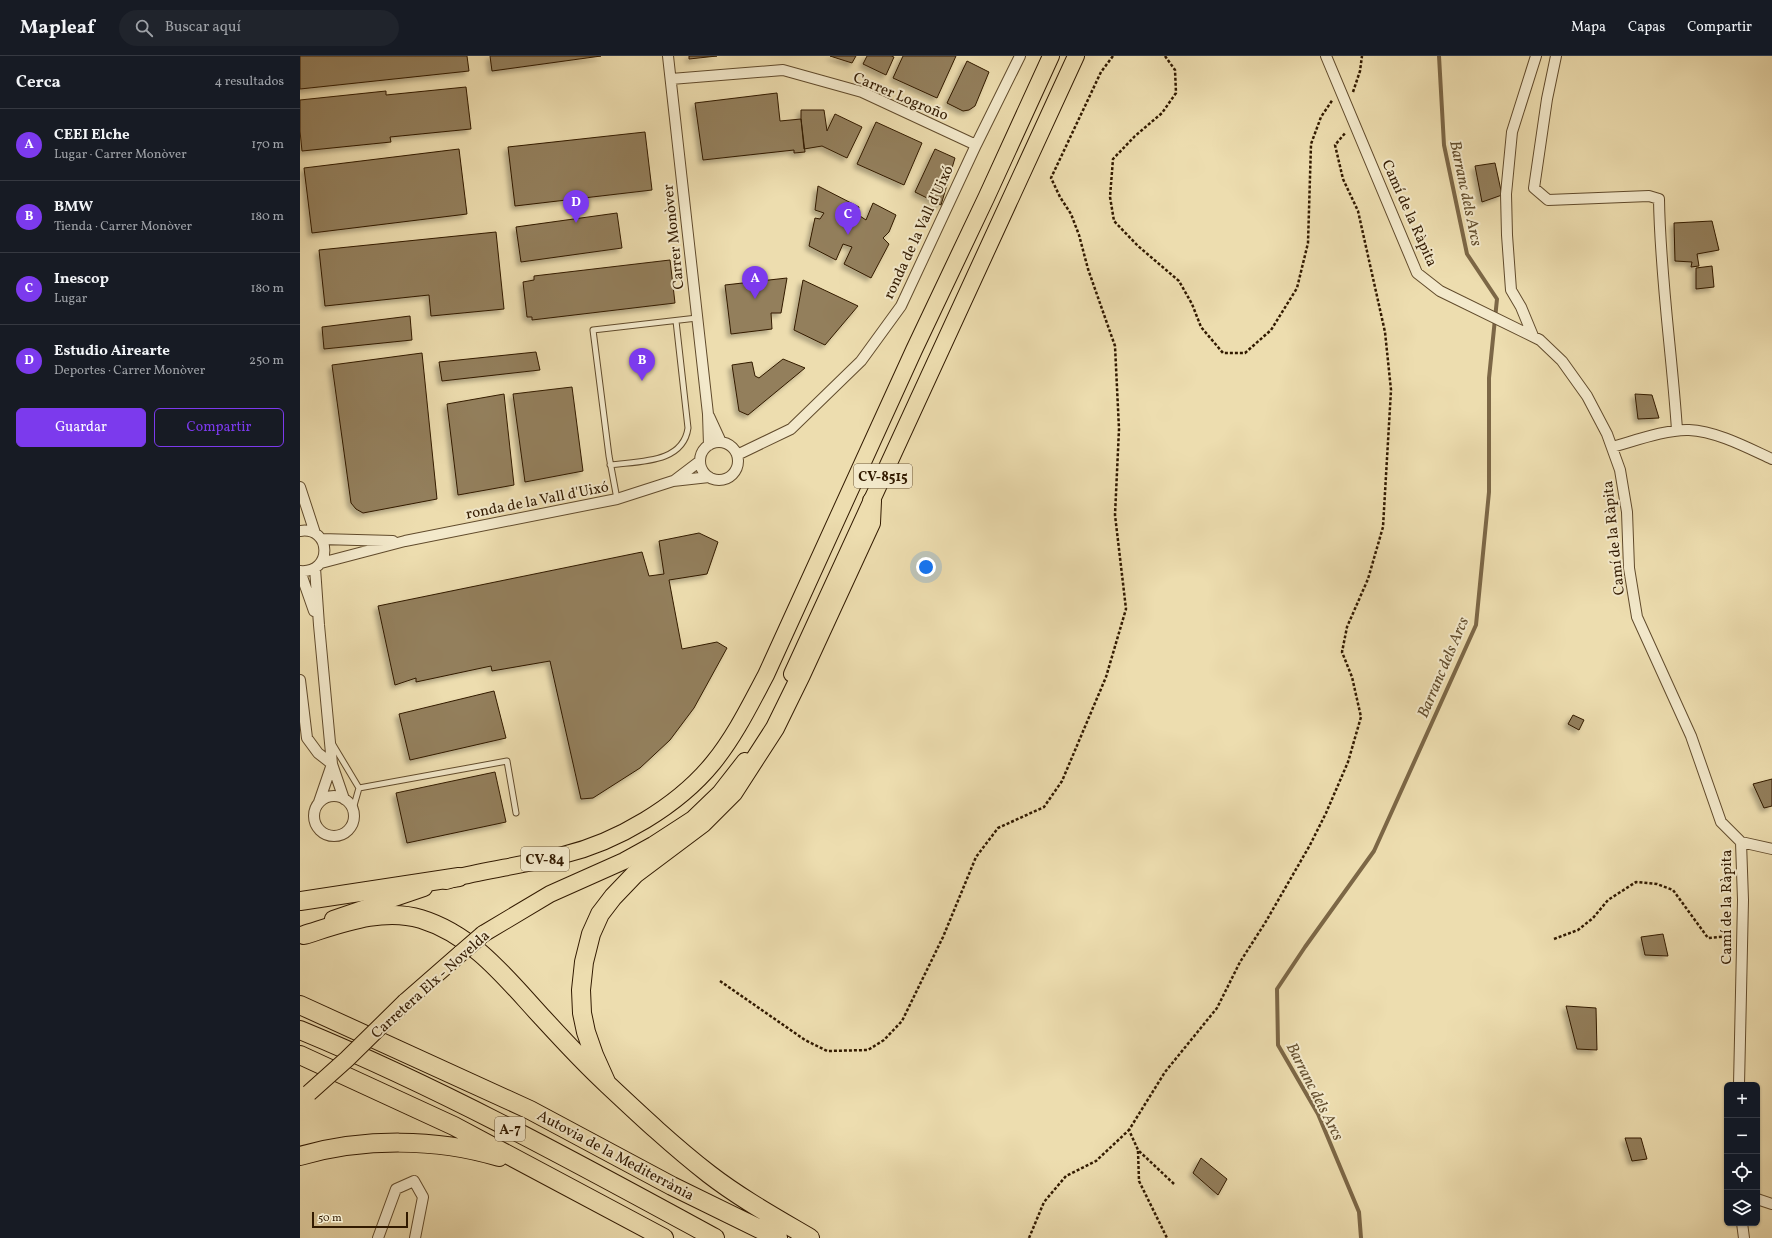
<!DOCTYPE html>
<html lang="es">
<head>
<meta charset="utf-8">
<style>
  :root { --surface:#171b24; --page:#20242c; --text:#f1f3f6; --muted:#9ea1a6; --line:#363941; --accent:#7c3aed }
  body { margin:0; font-family:Vollkorn,serif; background:var(--page); color:var(--text) }
  .controls { position:absolute; right:12px; bottom:12px; display:grid; overflow:hidden; border-radius:6px; box-shadow:0 1px 3px #0004 }
  .controls button { width:36px; height:36px; display:grid; place-items:center; padding:0; border:0; border-bottom:1px solid var(--line); background:var(--surface); color:var(--text); font:20px sans-serif }
  .scale { position:absolute; left:12px; bottom:10px; width:96px; box-sizing:border-box; padding-left:4px; border:2px solid #321a00; border-top:0; font-size:11px; line-height:14px; white-space:nowrap; color:#321a00; -webkit-text-stroke:3px #f3e9cb; paint-order:stroke }
  .you { position:absolute; left:626px; top:511px; width:14px; height:14px; margin:-10px; border:3px solid #fff; border-radius:50%; background:#1a73e8; box-shadow:0 0 0 6px #1a73e833 }
  .badge { display:grid; place-items:center; width:26px; height:26px; border-radius:50%; background:var(--accent); color:#fff; font-size:13px; font-weight:700 }
  .pin { position:absolute; translate:-50% -33px; filter:drop-shadow(0 1px 2px #0008) }
  .pin::after { content:''; position:absolute; top:21px; width:14px; height:12px; background:inherit; clip-path:polygon(0 0,100% 0,50% 100%) }
  .list { margin:0; padding:0; list-style:none }
  h2 { display:flex; justify-content:space-between; align-items:center; height:52px; margin:0; padding:0 16px; font-size:17px }
  h2 small { font-size:13px; font-weight:400; color:var(--muted) }
  .list li { display:grid; grid-template-columns:26px 1fr auto; gap:12px; align-items:center; box-sizing:border-box; height:72px; padding:0 16px; border-top:1px solid var(--line) }
  .list b { display:block; font-size:15px; white-space:nowrap }
  .list p { margin:0; font-size:13px; white-space:nowrap; color:var(--muted) }
  .list em { font-size:13px; font-style:normal; color:var(--muted) }
  .actions { display:flex; gap:8px; padding:12px 16px }
  .actions a { flex:1; padding:9px 0; border:1px solid var(--accent); border-radius:6px; text-align:center; font-size:14px; color:var(--accent) }
  .actions .main { background:var(--accent); color:#fff }
  .icon { flex:none; width:22px; height:22px; fill:none; stroke:currentColor; stroke-width:2; stroke-linecap:round; stroke-linejoin:round }
  .map { position:relative; flex:none; width:1472px; height:1182px; overflow:hidden }
  header { display:flex; align-items:center; gap:24px; box-sizing:border-box; height:56px; padding:0 20px; background:var(--surface); border-bottom:1px solid var(--line) }
  header strong { font-size:19px }
  nav { display:flex; gap:22px; margin-inline-start:auto; font-size:14px }
  .search { width:280px; height:36px; background:var(--page); display:flex; align-items:center; gap:10px; box-sizing:border-box; padding:0 14px; border-radius:22px; color:var(--muted); font-size:15px }
  main { display:flex }
  aside { flex:1; background:var(--surface) }
  .map>svg:first-child { display:block }
  .lines { fill:none; stroke-linecap:round; stroke-linejoin:round }
  .stream { stroke:#7c6746; stroke-width:4 }
  .building { fill:#937f5b; stroke:#321a00; filter:url(#shadow) }
  .service-casing { stroke:#614b2c; stroke-width:7 }
  .minor-casing { stroke:#614b2c; stroke-width:12 }
  .primary-casing { stroke:#321a00; stroke-width:18 }
  .motorway-casing { stroke:#321a00; stroke-width:20 }
  .path { stroke:#321a00; stroke-width:2.5; stroke-dasharray:3 2; stroke-linecap:butt }
  .service { stroke:#f3e9cb; stroke-width:5 }
  .minor { stroke:#f3e9cb; stroke-width:10 }
  .primary { stroke:#edddaf; stroke-width:16 }
  .motorway { stroke:#edddaf; stroke-width:18 }
  .primary-bridge-casing { stroke:#321a00; stroke-width:18; stroke-linecap:butt }
  .primary-bridge { stroke:#edddaf; stroke-width:16 }
  .labels { text-anchor:middle; stroke-width:4; stroke-linejoin:round; paint-order:stroke }
  .shield { fill:#f3e9cb; stroke:#6c583d; stroke-width:1 }
  .shield-label { font-size:14px; font-weight:bold; fill:#321a00 }
  .street-label { font-size:15px; fill:#321a00; stroke:#f3e9cb }
  .water-label { font-size:16px; font-style:italic; fill:#634e2e; stroke:#f3e9cb }
</style>
</head>
<body>
<header>
<strong>Mapleaf</strong>
<div class="search"><svg class="icon" aria-label="search" viewBox="0 0 24 24"><circle cx="10" cy="10" r="6"/><path d="M15 15l6 6"/></svg>Buscar aquí</div>
<nav><a>Mapa</a><a>Capas</a><a>Compartir</a></nav>
</header>
<main>
<aside>
<h2>Cerca<small>4 resultados</small></h2>
<ul class="list">
<li><span class="badge">A</span><div><b>CEEI Elche</b><p>Lugar · Carrer Monòver</p></div><em>170 m</em></li>
<li><span class="badge">B</span><div><b>BMW</b><p>Tienda · Carrer Monòver</p></div><em>180 m</em></li>
<li><span class="badge">C</span><div><b>Inescop</b><p>Lugar</p></div><em>180 m</em></li>
<li><span class="badge">D</span><div><b>Estudio Airearte</b><p>Deportes · Carrer Monòver</p></div><em>250 m</em></li>
</ul>
<div class="actions"><a class="main">Guardar</a><a>Compartir</a></div>
</aside>
<div class="map">
<svg width="1472" height="1182" viewBox="0 0 1472 1182">
  <defs>
    <filter id="shadow"><feDropShadow dx="-3.5" dy="3.5" stdDeviation="2" flood-color="#0004"/></filter>
  </defs>
  <rect width="100%" height="100%" fill="#edddaf"/>
  <filter id="stains"><feTurbulence type="fractalNoise" baseFrequency=".005" numOctaves="4"/><feColorMatrix values="0 0 0 0 .2 0 0 0 0 .09 0 0 0 0 .02 0 0 0 .5 -.17"/></filter>
  <radialGradient id="worn" r=".72"><stop offset=".6" stop-color="#630" stop-opacity="0"/><stop offset="1" stop-color="#630" stop-opacity=".3"/></radialGradient>
  <g class="lines">
    <!-- stream -->
    <path class="stream" d="M 1061,1182 L 1059,1156 L 1018,1058 L 978,989 L 977,933 L 1005,891 L 1074,795 L 1176,569 L 1189,436 L 1189,322 L 1197,243 L 1167,198 L 1144,89 L 1139,0"/>
  </g>
  <!-- building -->
  <path class="building" d="M 0,0 L 167,0 L 169,15 L 0,33 Z
    M 190,0 L 301,0 L 192,15 Z
    M 389,0 L 417,0 L 389,3 Z
    M 530,0 L 556,0 L 552,7 Z
    M 567,0 L 591,0 L 594,1 L 586,19 L 563,8 Z
    M 603,0 L 656,0 L 637,42 L 593,22 Z
    M 667,5 L 689,16 L 675,50 L 669,54 L 663,55 L 647,47 Z
    M 166,31 L 171,73 L 90,81 L 91,86 L 2,95 L 0,75 L 0,44 L 86,35 L 86,39 Z
    M 477,37 L 480,65 L 501,63 L 505,96 L 494,97 L 494,94 L 403,104 L 395,47 Z
    M 501,54 L 524,54 L 527,75 L 535,58 L 562,71 L 547,102 L 522,90 L 504,93 L 501,63 Z
    M 576,66 L 622,87 L 604,129 L 557,108 Z
    M 345,76 L 352,134 L 215,150 L 208,91 Z
    M 159,93 L 167,158 L 12,177 L 4,112 Z
    M 635,93 L 655,102 L 641,149 L 615,136 Z
    M 1195,107 L 1202,139 L 1182,146 L 1175,110 Z
    M 518,130 L 559,151 L 557,158 L 566,164 L 573,147 L 596,159 L 589,176 L 583,182 L 589,188 L 571,222 L 544,208 L 552,191 L 543,188 L 536,204 L 509,190 L 515,162 L 520,163 L 524,157 L 515,154 Z
    M 317,157 L 322,192 L 221,206 L 216,171 Z
    M 1412,165 L 1419,194 L 1397,198 L 1399,210 L 1391,211 L 1392,206 L 1375,205 L 1374,167 Z
    M 196,176 L 204,253 L 131,260 L 129,239 L 25,250 L 19,194 Z
    M 370,204 L 375,247 L 232,264 L 232,261 L 227,261 L 223,226 L 234,224 L 234,220 Z
    M 1412,210 L 1414,231 L 1396,233 L 1396,212 Z
    M 487,222 L 481,257 L 471,257 L 472,273 L 431,278 L 425,229 Z
    M 503,224 L 558,250 L 525,289 L 494,274 Z
    M 110,260 L 112,284 L 24,293 L 22,271 Z
    M 236,296 L 240,314 L 142,325 L 139,306 Z
    M 122,297 L 137,443 L 63,457 L 56,453 L 51,447 L 32,309 Z
    M 483,303 L 505,312 L 448,359 L 439,355 L 432,309 L 452,306 L 455,320 L 459,322 Z
    M 272,331 L 283,415 L 225,426 L 213,338 Z
    M 204,338 L 214,429 L 158,439 L 147,348 Z
    M 1335,338 L 1352,339 L 1359,362 L 1338,363 Z
    M 399,477 L 418,486 L 407,518 L 369,524 L 382,593 L 417,586 L 427,592 L 394,652 L 370,684 L 340,712 L 293,742 L 281,743 L 250,605 L 192,615 L 191,610 L 116,626 L 116,622 L 95,629 L 78,550 L 342,496 L 349,520 L 364,518 L 359,485 Z
    M 194,635 L 206,682 L 110,704 L 99,658 Z
    M 1273,659 L 1284,664 L 1279,674 L 1268,668 Z
    M 195,716 L 206,766 L 107,787 L 96,737 Z
    M 1472,723 L 1472,750 L 1464,752 L 1453,728 Z
    M 1363,878 L 1368,900 L 1345,899 L 1341,881 Z
    M 1266,950 L 1296,952 L 1297,994 L 1277,993 Z
    M 1325,1082 L 1341,1082 L 1347,1103 L 1332,1105 Z
    M 901,1102 L 927,1123 L 918,1139 L 893,1117 Z"/>
  <g class="lines">
    <defs>
      <path id="service" d="M 310,409 C 338,405 383,408 388,372 L 376,265
        M 317,443 L 309,400 L 293,274 L 397,262
        M 32,687 L 59,732 L 53,753
        M 59,732 L 207,705 L 216,757"/>
      <path id="minor" d="M 368,0 L 408,358 L 409,389
        M 1026,0 L 1117,217 L 1140,235 L 1240,284 L 1262,305 L 1287,340 L 1307,378 L 1320,414 L 1327,456 L 1329,512 L 1337,561 L 1391,680 L 1421,766 L 1441,786 L 1443,844 L 1439,1029
        M 1256,0 L 1247,43 L 1234,132 L 1248,144 L 1349,140 L 1359,143 C 1360,220 1372,297 1377,374
        M 371,23 L 483,14 L 562,36 L 676,89
        M 1233,280 L 1221,251 L 1211,234 L 1207,179 L 1206,138 L 1212,76 L 1236,0
        M 409,360 L 421,386
        M400 405a19 19 0 1 1 38 0a19 19 0 1 1-38 0Z
        M 1312,391 C 1334,385 1367,373 1389,374 C 1416,375 1448,392 1472,403
        M 437,399 L 491,373 L 561,305 L 601,250 L 676,89 L 720,0
        M 375,424 L 400,405
        M 0,431 L 15,477
        M 0,475 C 32,470 33,518 0,515
        M 21,483 L 93,485
        M 21,507 L 105,485 L 317,443 L 373,425 L 409,421
        M 15,512 L 19,569 L 32,708
        M 0,515 L 14,555
        M 0,624 L 7,682 L 18,697 L 32,708
        M14 760a20 20 0 1 1 40 0a20 20 0 1 1-40 0Z
        M 19,746 L 32,708 L 44,743
        M 1441,786 L 1472,793
        M 1457,1143 L 1472,1148
        M 1442,1167 L 1444,1182
        M 78,1182 L 96,1133 L 114,1125 L 123,1141 L 115,1182"/>
      <path id="primary" d="M 492,618 L 776,0
        M 146,825 L 159,821 C 193,813 229,808 263,799 C 317,786 378,750 413,707 C 435,680 450,649 466,619 L 614,294 L 687,140 L 751,0
        M 33,863 L 124,832
        M 183,878 L 250,838 L 324,805 L 353,789 L 393,763 L 420,737 L 445,705
        M 105,946 L 161,897"/>
      <path id="motorway" d="M 0,845 L 159,821
        M 4,879 C 40,868 82,851 121,863 C 173,879 206,922 241,960 C 263,984 284,1007 307,1028 C 340,1059 373,1090 409,1118 C 440,1142 476,1162 510,1182
        M 0,949 L 230,1054 L 372,1130 L 478,1182
        M 0,974 C 143,1033 279,1108 415,1182
        M 0,999 L 154,1070 L 364,1182
        M 307,1028 L 294,999 L 286,976 L 282,957 L 281,934 L 284,906 L 291,878 L 300,858 L 313,841 L 335,818 L 403,767 L 433,737 L 475,672 L 501,619 L 571,467 L 572,445
        M 0,1100 C 63,1082 136,1082 199,1101"/>
    </defs>
    <!-- service casing -->
    <use href="#service" class="service-casing"/>
    <!-- minor casing -->
    <use href="#minor" class="minor-casing"/>
    <!-- primary casing -->
    <use href="#primary" class="primary-casing"/>
    <!-- motorway casing -->
    <use href="#motorway" class="motorway-casing"/>
    <!-- path -->
    <path class="path" d="M 865,0 L 875,14 L 876,37 L 862,57 L 835,80 L 813,103 L 810,141 L 814,165 L 838,190 L 879,225 L 892,248 L 901,271 L 923,297 L 945,297 L 971,274 L 997,232 L 1008,187 L 1011,88 L 1021,61 L 1033,43
      M 1053,36 L 1060,15 L 1062,0
      M 1254,883 L 1278,874 L 1293,862 L 1308,844 L 1336,826 L 1357,828 L 1373,834 L 1408,882 L 1432,880
      M 420,925 L 505,984 L 527,995 L 568,994 L 584,984 L 602,965 L 643,881 L 676,801 L 698,772 L 744,751 L 762,725 L 806,621 L 826,553 L 815,459 L 819,373 L 815,290 L 788,213 L 779,179 L 771,158 L 760,141 L 751,122 L 801,16 L 813,0
      M 838,1095 L 839,1125 L 867,1182
      M 874,1128 L 838,1094 L 829,1074 L 865,1016 L 917,952 L 940,906 L 965,867 L 1010,789 L 1026,757 L 1048,706 L 1061,661 L 1052,621 L 1042,596 L 1047,571 L 1068,523 L 1083,471 L 1091,334 L 1085,276 L 1058,155 L 1043,123 L 1035,89 L 1046,76
      M 729,1182 L 744,1146 L 766,1120 L 796,1105 L 829,1074"/>
    <!-- service -->
    <use href="#service" class="service"/>
    <!-- minor -->
    <use href="#minor" class="minor"/>
    <!-- primary -->
    <use href="#primary" class="primary"/>
    <!-- motorway -->
    <use href="#motorway" class="motorway"/>
    <defs>
      <path id="primary-bridge" d="M 161,897 L 183,878
        M 9,1037 L 47,1003 L 105,946"/>
    </defs>
    <!-- primary-bridge casing -->
    <use href="#primary-bridge" class="primary-bridge-casing"/>
    <!-- primary-bridge -->
    <use href="#primary-bridge" class="primary-bridge"/>
  </g>
  <g class="labels">
    <!-- shield labels -->
    <g class="shield">
      <rect x="554" y="408" width="58" height="24" rx="3"/>
      <rect x="221" y="791" width="48" height="24" rx="3"/>
      <rect x="195" y="1061" width="30" height="24" rx="3"/>
    </g>
    <g class="shield-label">
      <text x="583" y="425">CV-8515</text>
      <text x="245" y="808">CV-84</text>
      <text x="210" y="1078">A-7</text>
    </g>
    <!-- street labels -->
    <g class="street-label">
      <text transform="translate(601 40) rotate(23)" y="5">Carrer Logroño</text>
      <text transform="translate(1110 157) rotate(66)" y="5">Camí de la Ràpita</text>
      <text transform="translate(618 176) rotate(-65)" y="5">ronda de la Vall d'Uixó</text>
      <text transform="translate(373 181) rotate(-96)" y="5">Carrer Monòver</text>
      <text transform="translate(237 444) rotate(-11)" y="5">ronda de la Vall d'Uixó</text>
      <text transform="translate(1313 482) rotate(-96)" y="5">Camí de la Ràpita</text>
      <text transform="translate(1426 851) rotate(-90)" y="5">Camí de la Ràpita</text>
      <text transform="translate(130 928) rotate(-42)" y="5">Carretera Elx - Novelda</text>
      <text transform="translate(316 1099) rotate(28)" y="5">Autovia de la Mediterrània</text>
    </g>
    <!-- water labels -->
    <g class="water-label">
      <text transform="translate(1167 137) rotate(78)" y="6">Barranc dels Arcs</text>
      <text transform="translate(1142 611) rotate(-67)" y="6">Barranc dels Arcs</text>
      <text transform="translate(1016 1035) rotate(63)" y="6">Barranc dels Arcs</text>
    </g>
  </g>
  <rect width="100%" height="100%" filter="url(#stains)"/>
  <rect width="100%" height="100%" fill="url(#worn)"/>
</svg>
<div class="controls">
<button>+</button>
<button>−</button>
<button><svg class="icon" aria-label="locate" viewBox="0 0 24 24"><circle cx="12" cy="12" r="6"/><path d="M12 2v4M12 18v4M2 12h4M18 12h4"/></svg></button>
<button><svg class="icon" aria-label="layers" viewBox="0 0 24 24"><path d="M12 4l9 5-9 5-9-5zM3 14l9 5 9-5"/></svg></button>
</div>
<div class="scale">50 m</div>
<div class="you"></div>
<div class="pin badge" style="left:455px;top:243px">A</div>
<div class="pin badge" style="left:342px;top:325px">B</div>
<div class="pin badge" style="left:548px;top:179px">C</div>
<div class="pin badge" style="left:276px;top:167px">D</div>
</div>
</main>
</body>
</html>
